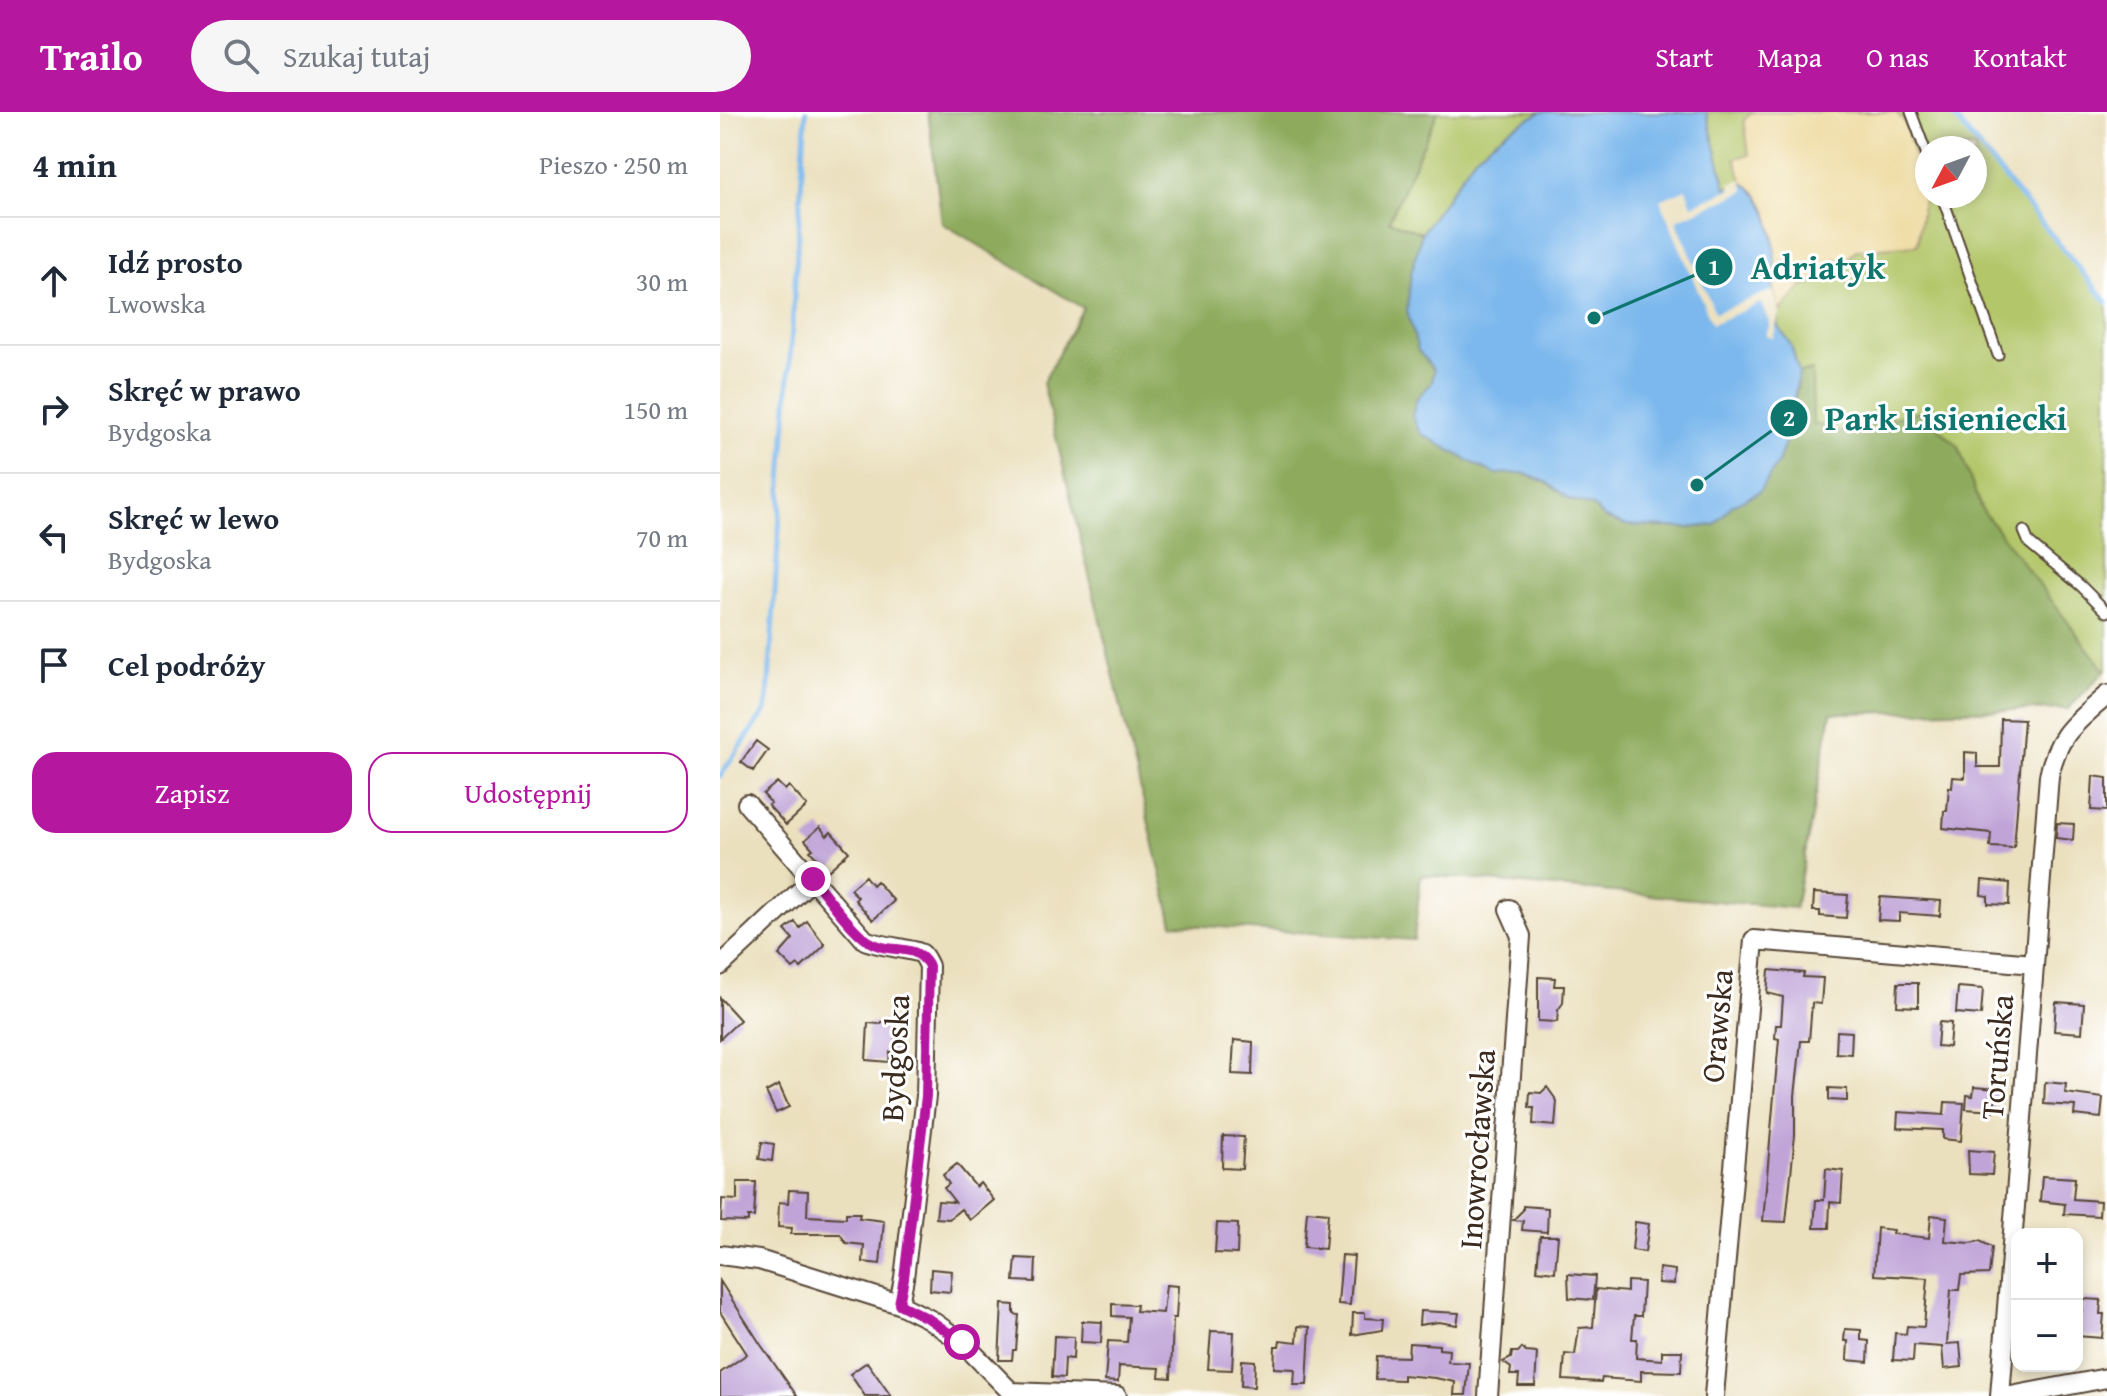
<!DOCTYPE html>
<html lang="pl">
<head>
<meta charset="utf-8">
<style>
  :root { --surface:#fff; --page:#f6f6f7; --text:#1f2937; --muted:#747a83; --line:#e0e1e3; --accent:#b5179e }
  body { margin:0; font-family:"Gentium Book Plus",serif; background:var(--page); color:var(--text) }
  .controls { position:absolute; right:24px; bottom:24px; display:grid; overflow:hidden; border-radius:16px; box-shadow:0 4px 12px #0003 }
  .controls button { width:72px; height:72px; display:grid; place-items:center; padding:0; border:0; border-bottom:2px solid var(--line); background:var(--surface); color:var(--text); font:40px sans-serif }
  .compass { position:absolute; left:1195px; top:24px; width:72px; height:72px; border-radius:50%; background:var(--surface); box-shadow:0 4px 12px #0003; rotate:229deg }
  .stop { position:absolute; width:24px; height:24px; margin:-18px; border:6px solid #b5179e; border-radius:50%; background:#fff }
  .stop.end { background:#b5179e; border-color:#fff; box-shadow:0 2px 8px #0008 }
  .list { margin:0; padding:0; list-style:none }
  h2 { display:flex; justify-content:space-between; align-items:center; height:104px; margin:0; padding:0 32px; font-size:34px }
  h2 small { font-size:26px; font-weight:400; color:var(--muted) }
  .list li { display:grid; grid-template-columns:52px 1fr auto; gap:24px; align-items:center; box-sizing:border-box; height:128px; padding:0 32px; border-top:2px solid var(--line) }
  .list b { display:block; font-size:30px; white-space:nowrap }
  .list p { margin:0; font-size:26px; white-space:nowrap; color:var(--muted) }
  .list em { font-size:26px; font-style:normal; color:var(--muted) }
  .actions { display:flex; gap:16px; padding:24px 32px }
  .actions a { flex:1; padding:18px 0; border:2px solid var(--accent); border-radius:24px; text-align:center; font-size:28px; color:var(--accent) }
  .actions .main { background:var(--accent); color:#fff }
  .icon { flex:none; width:44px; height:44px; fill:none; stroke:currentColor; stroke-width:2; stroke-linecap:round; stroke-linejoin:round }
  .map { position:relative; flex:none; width:1387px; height:1284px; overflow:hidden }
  header { display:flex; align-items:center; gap:48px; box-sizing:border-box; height:112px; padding:0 40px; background:var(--accent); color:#fff }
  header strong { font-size:38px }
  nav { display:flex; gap:44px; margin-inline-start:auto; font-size:28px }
  .search { width:560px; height:72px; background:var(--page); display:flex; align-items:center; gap:20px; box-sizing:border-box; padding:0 28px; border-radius:44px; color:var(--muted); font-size:30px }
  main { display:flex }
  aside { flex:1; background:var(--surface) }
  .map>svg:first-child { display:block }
  .green { fill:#b3c669; stroke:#777844; stroke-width:2; fill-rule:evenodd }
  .forest { fill:#8eab5d; stroke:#646a3e; stroke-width:2 }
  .sand { fill:#eeda9e; stroke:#94825e; stroke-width:2 }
  .water { fill:#7bb8ed; stroke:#5b7186; stroke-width:2 }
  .pier { fill:#ebe0be }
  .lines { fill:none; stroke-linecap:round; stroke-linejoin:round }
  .stream { stroke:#7bb8ed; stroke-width:5 }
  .building { fill:#c0a4d8 }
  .service-casing { stroke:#554536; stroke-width:13 }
  .minor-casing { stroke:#554536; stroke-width:22 }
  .service { stroke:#fff; stroke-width:9 }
  .minor { stroke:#fff; stroke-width:18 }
  .route { stroke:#b5179e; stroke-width:10 }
  .labels { text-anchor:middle; stroke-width:6; stroke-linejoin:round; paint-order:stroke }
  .street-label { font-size:32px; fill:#3b2a1e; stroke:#fff }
  .leader { fill:none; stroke:#0f766e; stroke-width:3 }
  .callout-dot { fill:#0f766e; stroke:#fff; stroke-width:3 }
  .mark-label { font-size:24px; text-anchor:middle; font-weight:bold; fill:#fff }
  .callout-label { font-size:34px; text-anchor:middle; font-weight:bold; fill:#0f766e; stroke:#fff; stroke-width:6; stroke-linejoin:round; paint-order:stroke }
</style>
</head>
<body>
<header>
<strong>Trailo</strong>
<div class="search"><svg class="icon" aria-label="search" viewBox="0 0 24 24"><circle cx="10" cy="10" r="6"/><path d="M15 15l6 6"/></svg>Szukaj tutaj</div>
<nav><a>Start</a><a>Mapa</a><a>O nas</a><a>Kontakt</a></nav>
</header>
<main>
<aside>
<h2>4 min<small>Pieszo · 250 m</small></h2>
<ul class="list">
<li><svg class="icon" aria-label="ahead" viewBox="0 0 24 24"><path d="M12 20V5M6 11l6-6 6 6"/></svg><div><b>Idź prosto</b><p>Lwowska</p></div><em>30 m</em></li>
<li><svg class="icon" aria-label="right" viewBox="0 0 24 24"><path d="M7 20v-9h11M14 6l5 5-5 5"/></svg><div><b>Skręć w prawo</b><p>Bydgoska</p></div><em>150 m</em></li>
<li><svg class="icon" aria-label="left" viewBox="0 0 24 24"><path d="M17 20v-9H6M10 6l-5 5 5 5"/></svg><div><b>Skręć w lewo</b><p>Bydgoska</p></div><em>70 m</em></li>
<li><svg class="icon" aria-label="arrive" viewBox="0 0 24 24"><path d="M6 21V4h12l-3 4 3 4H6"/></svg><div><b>Cel podróży</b></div></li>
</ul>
<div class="actions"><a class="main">Zapisz</a><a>Udostępnij</a></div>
</aside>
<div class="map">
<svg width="1387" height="1284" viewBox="0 0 1387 1284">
  <rect width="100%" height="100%" fill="#fff"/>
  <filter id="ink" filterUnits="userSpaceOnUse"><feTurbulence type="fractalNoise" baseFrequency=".0125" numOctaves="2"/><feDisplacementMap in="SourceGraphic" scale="16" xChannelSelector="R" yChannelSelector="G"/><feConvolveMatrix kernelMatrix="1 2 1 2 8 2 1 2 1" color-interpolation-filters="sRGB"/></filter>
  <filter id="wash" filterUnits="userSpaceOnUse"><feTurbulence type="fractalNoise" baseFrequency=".006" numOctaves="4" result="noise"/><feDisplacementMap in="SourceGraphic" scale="32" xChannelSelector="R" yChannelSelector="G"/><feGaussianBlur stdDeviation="1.8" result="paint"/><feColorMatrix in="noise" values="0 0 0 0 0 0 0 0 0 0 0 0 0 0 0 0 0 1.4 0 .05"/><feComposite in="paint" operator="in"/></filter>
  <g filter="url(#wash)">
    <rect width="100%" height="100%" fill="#ebe0be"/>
    <!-- green -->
    <path class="green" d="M 363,0 L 1230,0 L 1387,190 L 1387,556 L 1348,597 L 1111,601 L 1075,796 ZM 1207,36 L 1255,36 L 1255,84 L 1207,84 Z"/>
    <!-- forest -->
    <path class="forest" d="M 208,0 L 718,0 L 669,109 L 702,121 L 691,162 L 698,238 L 714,258 L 712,271 L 697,286 L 700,321 L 760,355 L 776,361 L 803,361 L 826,370 L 849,387 L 872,394 L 885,406 L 905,413 L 968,416 L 995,413 L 1012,393 L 1024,386 L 1058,351 L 1073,302 L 1079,261 L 1092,258 L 1093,313 L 1109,313 L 1118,321 L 1200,299 L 1238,334 L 1261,396 L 1385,559 L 1348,597 L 1111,601 L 1075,796 L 701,763 L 694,828 L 453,812 L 323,271 L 363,196 L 222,111 Z"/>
    <!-- sand -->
    <path class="sand" d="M 1034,0 L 1176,0 L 1184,9 L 1205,78 L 1197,133 L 1136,138 L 1123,152 L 1116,147 L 1095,171 L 1092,169 L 1087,174 L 1085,172 L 1060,199 L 1053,178 L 1055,156 L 1049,105 L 1035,80 L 1023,71 L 1015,46 L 1029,43 L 1024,7 Z"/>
    <!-- water -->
    <path class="water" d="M 821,0 L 986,0 L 1006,76 L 1023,71 C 1050,85 1056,128 1055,156 C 1055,162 1053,169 1053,175 C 1053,190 1061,195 1057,212 L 1071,233 L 1079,261 L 1065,330 L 1058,351 L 1039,380 L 1012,393 L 995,413 L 968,416 L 905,413 L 885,406 L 872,394 L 849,387 L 826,370 L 803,361 L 776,362 L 760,355 L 700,321 L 692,304 L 697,286 L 712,271 L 714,258 L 698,238 L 687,199 L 691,162 L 702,121 L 756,43 L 787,19 Z"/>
    <!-- pier -->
    <path class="pier" d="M 1022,67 L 1025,79 L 956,108 L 995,201 L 1053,178 L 1060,199 L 1053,226 L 1046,224 L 1050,211 L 1041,191 L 992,212 L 940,88 L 966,77 L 972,93 L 1011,77 L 1010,71 Z"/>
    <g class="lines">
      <!-- stream -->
      <path class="stream" d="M 1230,0 L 1387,190
        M 0,664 L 46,598 L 48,586 L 86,0"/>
    </g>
    <g id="blocks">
      <!-- building -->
      <path class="building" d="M 1281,607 L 1304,608 L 1294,736 L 1270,735 L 1271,721 L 1223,716 L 1224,699 L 1227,699 L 1229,675 L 1232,676 L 1233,665 L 1245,666 L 1245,640 L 1257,641 L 1257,655 L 1280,655 Z
        M 36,629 L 48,638 L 33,659 L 21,650 Z
        M 1373,664 L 1387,666 L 1387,699 L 1371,698 Z
        M 57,670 L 65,678 L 69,674 L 87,694 L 66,713 L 48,693 L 51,691 L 43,682 Z
        M 1337,711 L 1354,712 L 1353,728 L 1336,726 Z
        M 100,715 L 107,724 L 111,720 L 129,740 L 108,759 L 90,739 L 93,737 L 85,728 Z
        M 145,764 L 152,773 L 156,769 L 174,789 L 153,808 L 135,788 L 138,785 L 130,777 Z
        M 1262,768 L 1290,771 L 1289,793 L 1268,792 L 1268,784 L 1261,783 Z
        M 1094,781 L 1128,783 L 1126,806 L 1100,804 L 1100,799 L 1093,799 Z
        M 1160,785 L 1221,789 L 1220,804 L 1179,801 L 1179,809 L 1158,808 Z
        M 87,809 L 105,833 L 81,856 L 78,853 L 73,857 L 59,843 L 73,827 L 65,818 L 75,810 L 80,816 Z
        M 1049,858 L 1084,861 L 1083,865 L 1103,866 L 1101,892 L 1092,891 L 1089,929 L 1081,929 L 1075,984 L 1075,1023 L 1066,1110 L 1043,1109 L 1059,927 L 1055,926 L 1056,913 L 1061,913 L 1063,885 L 1047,881 Z
        M 818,865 L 835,866 L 834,874 L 844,874 L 843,891 L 838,898 L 837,910 L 818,909 Z
        M 1178,871 L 1198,871 L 1198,895 L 1177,894 Z
        M 1238,875 L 1263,877 L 1261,903 L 1236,901 Z
        M 0,886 L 20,908 L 0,927 Z
        M 1336,890 L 1364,892 L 1362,921 L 1334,919 Z
        M 163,909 L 176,913 L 174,940 L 170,940 L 169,950 L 146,948 L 148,911 L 160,912 Z
        M 1219,910 L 1231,911 L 1229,935 L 1217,934 Z
        M 1117,919 L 1132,920 L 1131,942 L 1116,941 Z
        M 514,928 L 533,930 L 532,963 L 512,962 Z
        M 1325,970 L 1346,972 L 1345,981 L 1383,986 L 1381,1006 L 1354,1003 L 1355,994 L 1324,992 Z
        M 59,973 L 69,995 L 56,1001 L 46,980 Z
        M 827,975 L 837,989 L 835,1014 L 813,1012 L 814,996 L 809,996 L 810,980 L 821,981 Z
        M 1254,975 L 1276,977 L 1274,999 L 1246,997 L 1247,983 L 1253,984 Z
        M 1109,976 L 1127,977 L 1127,989 L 1109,988 Z
        M 1225,990 L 1244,991 L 1241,1029 L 1223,1027 L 1223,1018 L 1177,1016 L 1178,1000 L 1224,1003 Z
        M 503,1024 L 524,1025 L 522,1057 L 502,1056 Z
        M 42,1030 L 54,1032 L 52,1049 L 39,1047 Z
        M 1248,1038 L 1274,1040 L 1272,1063 L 1249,1062 Z
        M 237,1052 L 256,1075 L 260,1071 L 274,1088 L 250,1108 L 241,1097 L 229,1107 L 216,1106 L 218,1089 L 235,1090 L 224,1076 L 229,1072 L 223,1063 Z
        M 1106,1057 L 1123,1059 L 1121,1091 L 1110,1090 L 1109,1116 L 1094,1116 L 1096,1088 L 1104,1088 Z
        M 1322,1064 L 1355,1066 L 1353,1087 L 1380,1089 L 1379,1104 L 1344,1102 L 1345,1092 L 1320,1089 Z
        M 17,1070 L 36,1070 L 34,1105 L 28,1105 L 28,1110 L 1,1109 L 2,1087 L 17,1088 Z
        M 69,1078 L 88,1079 L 87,1104 L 126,1106 L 126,1101 L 140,1101 L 139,1106 L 164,1109 L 160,1152 L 143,1150 L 144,1133 L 126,1131 L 120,1122 L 71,1122 L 72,1116 L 58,1115 L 59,1090 L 68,1091 Z
        M 803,1094 L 828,1096 L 827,1120 L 802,1118 L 803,1109 L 793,1108 L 803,1098 Z
        M 587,1099 L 608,1101 L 605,1137 L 584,1135 Z
        M 1211,1103 L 1227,1105 L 1225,1129 L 1250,1131 L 1260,1129 L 1272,1135 L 1269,1162 L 1241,1163 L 1239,1178 L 1231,1178 L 1227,1232 L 1240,1231 L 1242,1255 L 1224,1257 L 1222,1235 L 1194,1233 L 1193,1249 L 1173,1248 L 1175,1221 L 1186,1222 L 1187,1214 L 1204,1215 L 1208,1166 L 1154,1163 L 1157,1116 L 1173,1118 L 1172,1122 L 1209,1126 Z
        M 915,1110 L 929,1112 L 925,1140 L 912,1138 Z
        M 497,1111 L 518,1112 L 517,1142 L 495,1141 Z
        M 820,1124 L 838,1124 L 835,1160 L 817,1158 Z
        M 622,1143 L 634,1144 L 630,1193 L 618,1192 Z
        M 296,1146 L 316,1147 L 315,1170 L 294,1169 Z
        M 939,1156 L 955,1158 L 954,1172 L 938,1171 Z
        M 211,1157 L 232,1159 L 230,1180 L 210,1178 Z
        M 848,1162 L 875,1164 L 873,1188 L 849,1186 Z
        M 0,1169 L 41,1233 L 77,1284 L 0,1284 L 0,1261 L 27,1242 L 0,1200 Z
        M 907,1169 L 923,1170 L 921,1204 L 914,1204 L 912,1227 L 917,1227 L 916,1246 L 942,1248 L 942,1239 L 962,1239 L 961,1260 L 921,1259 L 921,1269 L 882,1266 L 881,1270 L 843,1268 L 845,1242 L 855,1243 L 859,1216 L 873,1215 L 876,1177 L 907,1180 Z
        M 446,1173 L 458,1174 L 456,1206 L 453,1206 L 451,1266 L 439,1265 L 440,1256 L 399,1254 L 398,1270 L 385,1269 L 388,1229 L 407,1230 L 409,1205 L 392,1204 L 392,1192 L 417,1193 L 416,1199 L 443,1201 Z
        M 1363,1187 L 1381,1188 L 1380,1202 L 1384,1202 L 1382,1226 L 1357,1224 L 1357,1199 L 1362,1199 Z
        M 282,1192 L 294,1193 L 294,1202 L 299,1203 L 296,1238 L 293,1238 L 292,1248 L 279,1248 Z
        M 700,1199 L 739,1201 L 737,1213 L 719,1210 L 699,1213 Z
        M 633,1201 L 645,1201 L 645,1206 L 663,1207 L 662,1218 L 632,1223 Z
        M 362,1209 L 382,1210 L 381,1231 L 361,1230 Z
        M 578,1214 L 590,1215 L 587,1273 L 574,1273 L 575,1257 L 554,1256 L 555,1234 L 559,1234 L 560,1228 L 577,1230 Z
        M 1125,1217 L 1141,1218 L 1141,1228 L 1149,1229 L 1148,1250 L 1127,1248 L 1128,1229 L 1124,1229 Z
        M 491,1219 L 514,1220 L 512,1258 L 488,1257 Z
        M 334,1224 L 354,1225 L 353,1247 L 345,1246 L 344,1266 L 332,1265 Z
        M 689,1231 L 719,1233 L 719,1237 L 729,1238 L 728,1250 L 749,1251 L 746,1283 L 734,1283 L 735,1270 L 715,1266 L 683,1263 L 683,1268 L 655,1267 L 656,1244 L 688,1245 Z
        M 802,1236 L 806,1240 L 817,1241 L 815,1274 L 798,1274 L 799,1263 L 790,1263 L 791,1256 L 783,1250 L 791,1246 L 792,1240 L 798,1240 Z
        M 522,1248 L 535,1249 L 534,1275 L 521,1274 Z
        M 147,1250 L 171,1284 L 145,1284 L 130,1262 Z"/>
    </g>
  </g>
  <g filter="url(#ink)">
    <use href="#blocks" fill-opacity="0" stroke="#554536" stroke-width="2"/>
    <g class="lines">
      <defs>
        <path id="service" d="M 1191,0 L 1207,43
          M 1222,84 L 1278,243
          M 1304,419 L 1309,431 L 1361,474 L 1387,500"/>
        <path id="minor" d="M 27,692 L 145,828 C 158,834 198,838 202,842 C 205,845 207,850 209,854 L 206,984 L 184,1166 L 179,1192
          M 0,854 L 93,767
          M 0,1143 L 39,1148 L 179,1192 L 209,1207 L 242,1230 L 291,1280 L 397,1284
          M 768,1284 L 801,824 L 789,797
          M 994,1284 L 1034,828 L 1314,852
          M 1280,1284 L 1329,664 C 1338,621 1356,611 1387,583
          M 1291,1284 L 1387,1266"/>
      </defs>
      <!-- service casing -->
      <use href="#service" class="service-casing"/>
      <!-- minor casing -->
      <use href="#minor" class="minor-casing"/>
      <!-- service -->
      <use href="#service" class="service"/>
      <!-- minor -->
      <use href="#minor" class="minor"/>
    </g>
  </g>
  <g class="lines" filter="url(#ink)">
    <!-- route -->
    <path class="route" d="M 93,767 C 107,784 131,818 148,829 C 172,844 193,828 209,854 L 206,984 L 184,1166 L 179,1192 L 209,1207 L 242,1230"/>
  </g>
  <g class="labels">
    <!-- street labels -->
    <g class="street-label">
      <text transform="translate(997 914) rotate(-85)" y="11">Orawska</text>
      <text transform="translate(1277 945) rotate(-85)" y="11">Toruńska</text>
      <text transform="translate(175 946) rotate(-87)" y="11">Bydgoska</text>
      <text transform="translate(757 1037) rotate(-86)" y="11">Inowrocławska</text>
    </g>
  </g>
  <!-- callouts -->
  <path class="leader" d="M874 206L994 155M977 373L1069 306"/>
  <g class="callout-dot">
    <circle cx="874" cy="206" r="8"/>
    <circle cx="977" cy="373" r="8"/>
    <circle cx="994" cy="155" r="20"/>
    <circle cx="1069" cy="306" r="20"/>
  </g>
  <g class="mark-label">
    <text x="994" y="163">1</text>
    <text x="1069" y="314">2</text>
  </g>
  <g class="callout-label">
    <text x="1098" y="167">Adriatyk</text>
    <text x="1226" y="318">Park Lisieniecki</text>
  </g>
</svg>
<div class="controls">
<button>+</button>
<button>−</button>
</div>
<svg class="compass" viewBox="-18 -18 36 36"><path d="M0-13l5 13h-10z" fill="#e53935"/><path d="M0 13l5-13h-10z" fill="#747a83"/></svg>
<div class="stop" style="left:242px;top:1230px"></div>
<div class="stop end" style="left:93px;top:767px"></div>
</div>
</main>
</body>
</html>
